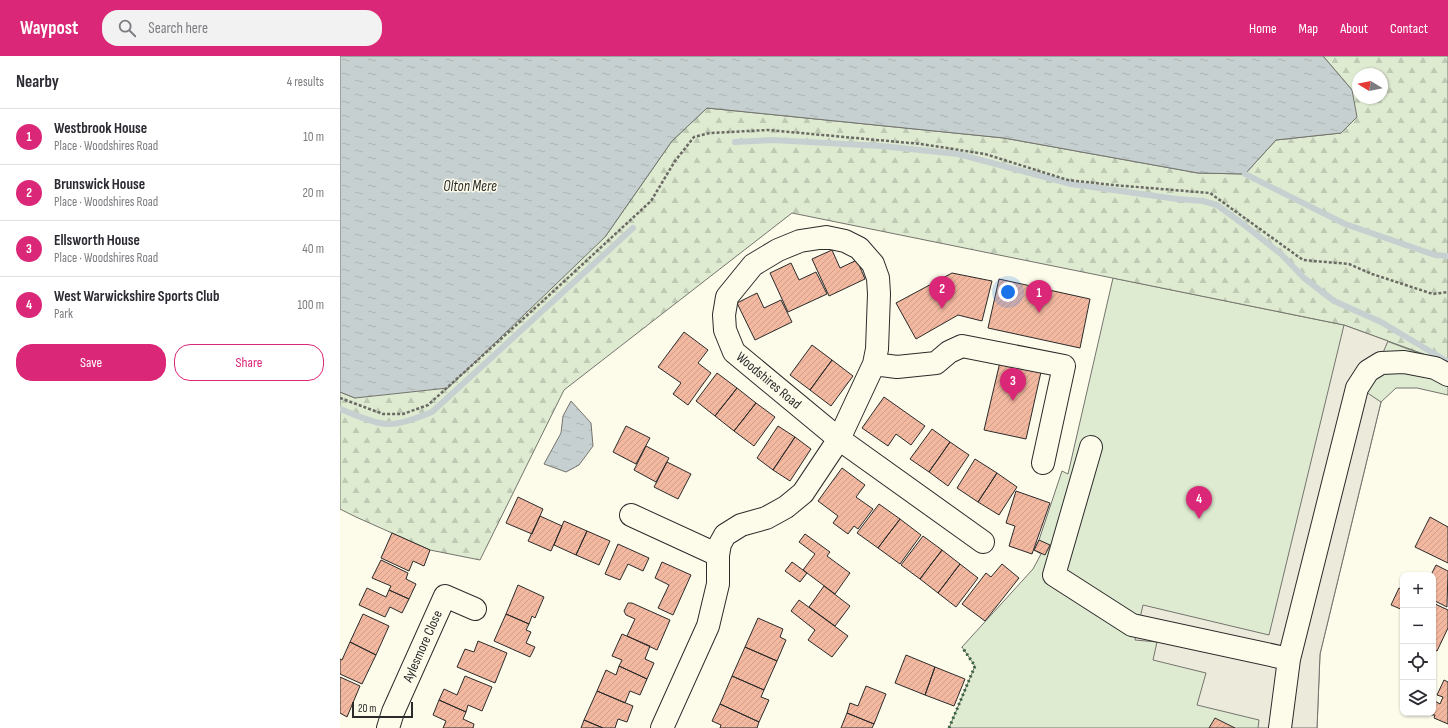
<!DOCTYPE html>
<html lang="en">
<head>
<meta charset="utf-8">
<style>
  :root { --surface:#fff; --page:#f2f2f3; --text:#2b2b33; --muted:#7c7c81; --line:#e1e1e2; --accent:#db2777 }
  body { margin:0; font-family:"Sofia Sans Condensed",sans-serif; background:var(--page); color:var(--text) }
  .controls { position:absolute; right:12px; bottom:12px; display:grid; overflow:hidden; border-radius:8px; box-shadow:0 1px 3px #0004 }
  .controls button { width:36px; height:36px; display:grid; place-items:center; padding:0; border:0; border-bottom:1px solid var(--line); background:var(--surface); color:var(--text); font:20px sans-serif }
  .compass { position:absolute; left:1012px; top:12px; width:36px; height:36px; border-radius:50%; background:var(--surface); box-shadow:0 1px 3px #0004; rotate:280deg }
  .scale { position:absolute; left:12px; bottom:10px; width:61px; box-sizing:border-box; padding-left:4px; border:2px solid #2b2b2b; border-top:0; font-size:11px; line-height:14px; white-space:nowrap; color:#2b2b2b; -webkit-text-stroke:3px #fdfbea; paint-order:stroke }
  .you { position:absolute; left:668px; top:236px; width:14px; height:14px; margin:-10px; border:3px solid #fff; border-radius:50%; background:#1a73e8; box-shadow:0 0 0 6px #1a73e833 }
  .badge { display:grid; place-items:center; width:26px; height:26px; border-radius:50%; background:var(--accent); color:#fff; font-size:13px; font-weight:700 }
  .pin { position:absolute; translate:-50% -33px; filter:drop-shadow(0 1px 2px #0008) }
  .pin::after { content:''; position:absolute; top:21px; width:14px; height:12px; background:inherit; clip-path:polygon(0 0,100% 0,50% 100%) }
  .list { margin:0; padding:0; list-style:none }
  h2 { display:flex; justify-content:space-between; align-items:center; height:52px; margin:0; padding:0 16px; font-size:17px }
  h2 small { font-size:13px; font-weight:400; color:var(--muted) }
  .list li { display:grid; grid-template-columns:26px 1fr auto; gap:12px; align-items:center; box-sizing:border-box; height:56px; padding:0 16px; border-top:1px solid var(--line) }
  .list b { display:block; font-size:15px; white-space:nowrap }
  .list p { margin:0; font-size:13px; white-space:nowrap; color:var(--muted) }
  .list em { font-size:13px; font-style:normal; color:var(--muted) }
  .actions { display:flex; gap:8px; padding:12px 16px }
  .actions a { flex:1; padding:9px 0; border:1px solid var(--accent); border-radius:16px; text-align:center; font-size:14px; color:var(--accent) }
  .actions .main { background:var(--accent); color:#fff }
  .icon { flex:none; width:22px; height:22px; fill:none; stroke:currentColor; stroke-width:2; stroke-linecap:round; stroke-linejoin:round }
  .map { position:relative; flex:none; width:1108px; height:672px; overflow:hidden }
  header { display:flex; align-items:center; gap:24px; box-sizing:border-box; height:56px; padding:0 20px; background:var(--accent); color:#fff }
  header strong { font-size:19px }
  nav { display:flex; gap:22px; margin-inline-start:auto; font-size:14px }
  .search { width:280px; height:36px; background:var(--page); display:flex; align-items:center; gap:10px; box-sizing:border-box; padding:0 14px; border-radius:16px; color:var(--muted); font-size:15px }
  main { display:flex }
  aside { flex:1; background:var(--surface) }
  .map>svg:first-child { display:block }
  .green { fill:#deebd1; stroke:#74746e }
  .forest { fill:url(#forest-firs); stroke:#74746e; fill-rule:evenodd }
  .parking { fill:#eceadb; stroke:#74746e }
  .water { fill:url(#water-ripples); stroke:#74746e }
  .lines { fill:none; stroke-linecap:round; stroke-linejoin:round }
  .stream { stroke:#c7d0d0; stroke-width:6 }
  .building { fill:url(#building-hatch); stroke:#2b2b2b }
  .minor-casing { stroke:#2b2b2b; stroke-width:24 }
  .path { stroke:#6a6964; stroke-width:2.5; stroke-dasharray:3 2; stroke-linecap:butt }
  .minor { stroke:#fdfbea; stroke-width:22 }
  .hedge { stroke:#34623c; stroke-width:3; stroke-dasharray:2 3; stroke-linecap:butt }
  .labels { text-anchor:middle; stroke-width:3; stroke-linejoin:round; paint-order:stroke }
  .street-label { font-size:14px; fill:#2b2b2b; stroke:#fdfbea }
  .water-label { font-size:15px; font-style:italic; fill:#2b2b2b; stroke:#fdfbea }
</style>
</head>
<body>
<header>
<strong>Waypost</strong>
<div class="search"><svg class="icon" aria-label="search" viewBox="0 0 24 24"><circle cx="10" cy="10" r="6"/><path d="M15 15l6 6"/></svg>Search here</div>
<nav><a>Home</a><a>Map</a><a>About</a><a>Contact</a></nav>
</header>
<main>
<aside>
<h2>Nearby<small>4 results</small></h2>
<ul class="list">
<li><span class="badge">1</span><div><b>Westbrook House</b><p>Place · Woodshires Road</p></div><em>10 m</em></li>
<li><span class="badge">2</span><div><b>Brunswick House</b><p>Place · Woodshires Road</p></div><em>20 m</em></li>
<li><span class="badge">3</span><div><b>Ellsworth House</b><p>Place · Woodshires Road</p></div><em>40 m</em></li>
<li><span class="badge">4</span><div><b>West Warwickshire Sports Club</b><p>Park</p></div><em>100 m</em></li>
</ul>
<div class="actions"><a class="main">Save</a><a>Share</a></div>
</aside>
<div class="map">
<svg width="1108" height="672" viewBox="0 0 1108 672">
  <defs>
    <pattern id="forest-firs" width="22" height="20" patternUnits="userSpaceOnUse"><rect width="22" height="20" fill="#deebd1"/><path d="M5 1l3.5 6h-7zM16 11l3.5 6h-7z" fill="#bfcab4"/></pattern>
    <pattern id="water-ripples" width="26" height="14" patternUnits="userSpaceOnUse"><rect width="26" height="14" fill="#c7d0d0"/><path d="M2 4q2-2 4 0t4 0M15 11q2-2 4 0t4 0" fill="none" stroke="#abb3b3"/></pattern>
    <pattern id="building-hatch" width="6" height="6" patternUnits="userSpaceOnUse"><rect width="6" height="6" fill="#f2b8a0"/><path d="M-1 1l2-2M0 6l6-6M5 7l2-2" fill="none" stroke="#d09e8a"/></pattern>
  </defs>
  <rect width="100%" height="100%" fill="#fdfbea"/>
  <!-- green -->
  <path class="green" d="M 773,222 L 1004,269 L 1108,308 L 1108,339 L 1077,332 L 1056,332 L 1041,346 L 980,598 L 977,672 L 609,672 L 635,610 L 622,591 L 693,513 L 701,498 L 694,494 L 699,484 L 722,415 L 728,418 Z"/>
  <!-- forest -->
  <path class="forest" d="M 983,0 L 1108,0 L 1108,307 L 1004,269 L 452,157 L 224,334 L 140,504 L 90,494 L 16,461 L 0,453 L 0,336 L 15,342 L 265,181 L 332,85 L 367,52 L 664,82 L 858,117 L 905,118 L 936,84 L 1001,77 L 1012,34 ZM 1018,18 L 1042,18 L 1042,42 L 1018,42 Z"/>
  <!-- parking -->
  <path class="parking" d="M 1004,269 L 1048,285 L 1026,336 L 1041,346 L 980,598 L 977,672 L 918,672 L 919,664 L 857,649 L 866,617 L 813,604 L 817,586 L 795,584 L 803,549 L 929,579 Z"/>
  <!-- water -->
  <path class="water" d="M 0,0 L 983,0 L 1012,34 L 1017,61 L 1001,77 L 936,84 L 905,118 L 858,117 L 664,82 L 367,52 L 332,85 L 265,181 L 108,332 L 15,342 L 0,336 Z
    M 231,345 L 251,367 L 253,390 L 239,409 L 226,416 L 204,408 L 221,377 L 223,360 Z"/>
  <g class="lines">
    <!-- stream -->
    <path class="stream" d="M 395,86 L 432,84 L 541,90 L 618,98 L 731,128 L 837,143 L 863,145 L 877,149 L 903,168 L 941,198 L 964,222 L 994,245 L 1041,266 L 1108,306
      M 905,118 L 1005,168 L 1095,199 L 1108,200
      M 0,353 C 14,358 31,367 47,368 C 60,369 80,361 92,356 L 293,172"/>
  </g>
  <!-- building -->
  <path class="building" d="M 492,194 L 500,212 L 517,204 L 525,223 L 489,240 L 472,203 Z
    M 451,207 L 459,224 L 476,216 L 487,238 L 448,256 L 430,217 Z
    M 612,217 L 652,225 L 642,265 L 618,259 L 576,283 L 556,247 Z
    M 659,223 L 750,243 L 740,292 L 648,272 Z
    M 417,237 L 424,252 L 441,244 L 452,266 L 415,284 L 397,247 Z
    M 344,276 L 368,294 L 358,307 L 371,317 L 348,349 L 333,338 L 341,327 L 318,311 Z
    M 472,289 L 492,304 L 470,334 L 450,319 Z
    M 492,304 L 513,320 L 491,350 L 470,334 Z
    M 660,306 L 701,316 L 686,383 L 644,374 Z
    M 377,317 L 397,332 L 375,360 L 356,345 Z
    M 397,332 L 416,347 L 394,375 L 375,360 Z
    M 544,341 L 585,370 L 571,389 L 556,378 L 548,390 L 522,372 Z
    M 416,347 L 435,361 L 414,390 L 394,375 Z
    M 286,370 L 310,382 L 296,408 L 273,396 Z
    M 438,370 L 455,381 L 433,414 L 417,402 Z
    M 592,373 L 610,386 L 589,416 L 570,403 Z
    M 455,381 L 471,393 L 450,425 L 433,414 Z
    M 610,386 L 629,399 L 608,430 L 589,416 Z
    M 306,390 L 329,402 L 316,426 L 294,414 Z
    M 635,403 L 657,417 L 638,446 L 617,432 Z
    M 327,406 L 351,418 L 338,443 L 314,431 Z
    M 502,412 L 525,429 L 516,441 L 533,453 L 518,473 L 514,470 L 508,478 L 493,467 L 498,460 L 478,445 Z
    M 657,417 L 677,431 L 659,459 L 638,446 Z
    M 676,435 L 710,447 L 692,498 L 669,490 L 675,470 L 666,467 Z
    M 178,441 L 203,453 L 192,478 L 166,467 Z
    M 539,448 L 560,463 L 538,492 L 517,477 Z
    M 200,460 L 222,470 L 211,495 L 188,485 Z
    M 1090,461 L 1108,471 L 1108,507 L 1075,491 Z
    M 560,463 L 581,479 L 560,508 L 538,492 Z
    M 224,465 L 247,475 L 236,499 L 214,489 Z
    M 247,475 L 270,485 L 259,509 L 236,499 Z
    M 52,477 L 90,494 L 84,510 L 73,505 L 69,515 L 41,502 Z
    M 465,478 L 490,496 L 487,500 L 510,517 L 495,538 L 463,514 L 475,498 L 459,486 Z
    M 583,480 L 602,494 L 580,523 L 561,509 Z
    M 699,484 L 710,489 L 705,499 L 694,494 Z
    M 278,488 L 309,502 L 303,515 L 288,508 L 280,524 L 265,518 Z
    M 602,494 L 620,508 L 598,537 L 580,523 Z
    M 41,504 L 68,517 L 66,523 L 76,528 L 69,543 L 49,534 L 51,530 L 32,522 Z
    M 322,506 L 351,519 L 333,559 L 318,552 L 329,529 L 315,522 Z
    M 452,506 L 467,517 L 460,526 L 445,515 Z
    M 620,508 L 638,522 L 616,551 L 598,537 Z
    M 662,508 L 679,522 L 645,565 L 622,548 L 646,517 L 651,521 Z
    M 1096,509 L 1108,515 L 1107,551 L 1093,544 L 1093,519 L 1091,519 Z
    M 178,529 L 204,541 L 195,562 L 192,560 L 189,568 L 166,558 Z
    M 484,530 L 510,550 L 495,570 L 469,551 Z
    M 27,532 L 46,541 L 49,534 L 69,543 L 62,557 L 50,551 L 45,561 L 19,549 Z
    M 1059,532 L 1063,534 L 1063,554 L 1051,549 Z
    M 459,544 L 508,580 L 492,601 L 468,584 L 475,574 L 451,555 Z
    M 288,547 L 292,547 L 330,564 L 317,594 L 287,580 L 295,563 L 286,559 L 284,555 Z
    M 1093,547 L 1108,554 L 1108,572 L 1097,595 L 1093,593 Z
    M 23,558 L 49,570 L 36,599 L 10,586 Z
    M 166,558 L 189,568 L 186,574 L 191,576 L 186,587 L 195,591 L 190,601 L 154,585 Z
    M 418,562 L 443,573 L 440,581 L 446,584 L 437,605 L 405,591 Z
    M 282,578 L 310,590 L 305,603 L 314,607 L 307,623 L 279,610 L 282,604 L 272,600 Z
    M 138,585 L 167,597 L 155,627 L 117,611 L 125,593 L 134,596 Z
    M 10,586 L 36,599 L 22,628 L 0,618 L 0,603 L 2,604 Z
    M 405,591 L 437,605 L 424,634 L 392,620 Z
    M 566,599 L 595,611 L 585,639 L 555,627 Z
    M 279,610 L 307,623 L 300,639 L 290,635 L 285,647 L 257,635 L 266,614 L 276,619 Z
    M 595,611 L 625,623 L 614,650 L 585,639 Z
    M 125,620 L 152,631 L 142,655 L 128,649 L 126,656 L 99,644 L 104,633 L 117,639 Z
    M 392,620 L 424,634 L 421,641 L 429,644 L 419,666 L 380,648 Z
    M 0,621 L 20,630 L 7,661 L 0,657 Z
    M 1104,624 L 1108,626 L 1108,668 L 1094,662 L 1095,659 L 1090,659 L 1086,657 L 1093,657 L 1093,644 L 1100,648 L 1103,641 L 1097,639 Z
    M 526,630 L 546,638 L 534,668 L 507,657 L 510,647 L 518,650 Z
    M 257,635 L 293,650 L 287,666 L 278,663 L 275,672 L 263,672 L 244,664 Z
    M 99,644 L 126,656 L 123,663 L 134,668 L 133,672 L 103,672 L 106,665 L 93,659 Z
    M 380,648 L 419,666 L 417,672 L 380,672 L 381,669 L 372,665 Z
    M 507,657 L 534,668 L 532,672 L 501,672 Z
    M 875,662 L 895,672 L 869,672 Z
    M 244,664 L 263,672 L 241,672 Z"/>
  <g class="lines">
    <defs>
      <path id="minor" d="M 534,308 L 557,311 L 596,307 L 609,296 L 622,290 L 724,310 L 703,407
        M 751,391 L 714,519 L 792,569 L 949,603 L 1017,332 L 1028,315 L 1041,307 L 1064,306 L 1095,312 L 1108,319
        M 291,459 L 378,499
        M 48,672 L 53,656 L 105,540 L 135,553
        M 322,672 L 368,570 L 378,528 L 378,499 L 380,488 L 385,479 L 401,469 L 426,462 L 446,451 L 463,437 L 499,383 L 534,308 L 537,293 L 539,238 L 538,222 L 533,208 L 519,192 L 505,185 L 486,181 L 460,185 L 438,194 L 413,209 L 387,241 L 384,259 L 385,274 L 394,296 L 499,383 L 643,486
        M 940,672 L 949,603"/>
    </defs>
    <!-- minor casing -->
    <use href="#minor" class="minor-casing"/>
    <!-- path -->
    <path class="path" d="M 0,342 L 43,358 L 63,358 L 88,349 L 205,243 L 311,145 L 335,105 L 354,81 L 370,77 L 428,74 L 581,88 L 645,98 L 728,124 L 773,129 L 870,137 L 963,204 L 1009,208 L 1032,218 L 1093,238 L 1108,236"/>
    <!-- minor -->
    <use href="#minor" class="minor"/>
    <!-- hedge -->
    <path class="hedge" d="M 609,672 L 635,610 L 622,591"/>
  </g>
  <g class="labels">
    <!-- street labels -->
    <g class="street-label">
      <text transform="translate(429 324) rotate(40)" y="5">Woodshires Road</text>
      <text transform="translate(82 590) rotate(-66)" y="5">Aylesmore Close</text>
    </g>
    <!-- water labels -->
    <g class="water-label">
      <text x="130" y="135">Olton Mere</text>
    </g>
  </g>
</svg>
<div class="controls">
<button>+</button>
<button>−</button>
<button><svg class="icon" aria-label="locate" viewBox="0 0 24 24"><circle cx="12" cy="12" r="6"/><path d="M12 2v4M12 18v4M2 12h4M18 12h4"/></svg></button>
<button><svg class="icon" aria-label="layers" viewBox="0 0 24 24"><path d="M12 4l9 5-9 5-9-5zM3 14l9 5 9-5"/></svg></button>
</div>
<svg class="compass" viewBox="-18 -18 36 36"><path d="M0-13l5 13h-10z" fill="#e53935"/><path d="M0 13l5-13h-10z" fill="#7c7c81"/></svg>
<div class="scale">20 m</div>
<div class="you"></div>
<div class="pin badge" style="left:699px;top:257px">1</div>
<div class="pin badge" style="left:602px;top:253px">2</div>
<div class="pin badge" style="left:673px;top:345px">3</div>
<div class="pin badge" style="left:859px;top:463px">4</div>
</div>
</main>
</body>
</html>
